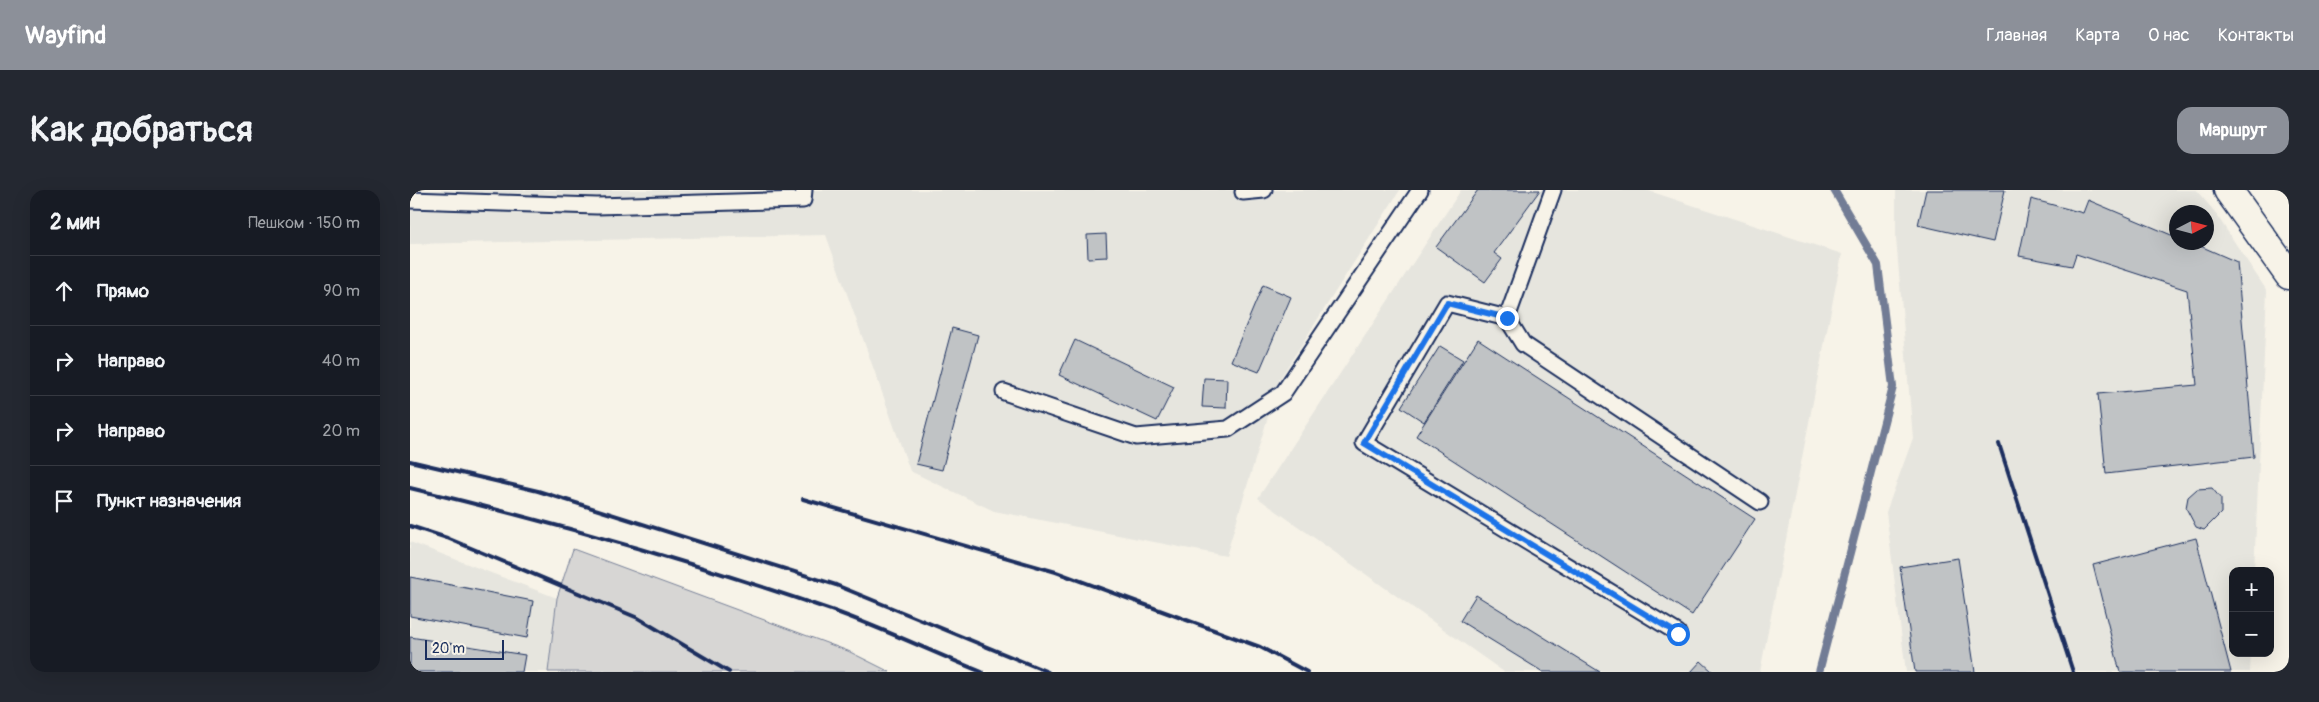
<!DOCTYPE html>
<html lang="ru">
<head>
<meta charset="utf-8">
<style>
  :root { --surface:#171b24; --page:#242831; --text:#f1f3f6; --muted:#9ea1a6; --line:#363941; --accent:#8c9099 }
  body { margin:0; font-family:Pangolin,sans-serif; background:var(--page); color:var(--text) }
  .controls { position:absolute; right:15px; bottom:15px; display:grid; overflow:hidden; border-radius:10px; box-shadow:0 5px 20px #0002 }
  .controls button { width:45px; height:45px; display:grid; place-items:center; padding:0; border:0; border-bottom:1px solid var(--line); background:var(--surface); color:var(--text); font:25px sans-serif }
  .compass { position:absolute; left:1759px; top:15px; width:45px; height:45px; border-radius:50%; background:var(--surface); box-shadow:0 5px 20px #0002; rotate:84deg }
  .scale { position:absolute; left:15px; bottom:12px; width:79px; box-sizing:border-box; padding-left:5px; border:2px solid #1b2f5e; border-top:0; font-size:14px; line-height:18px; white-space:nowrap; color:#1b2f5e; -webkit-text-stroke:4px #f7f3e8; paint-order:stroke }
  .stop { position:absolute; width:15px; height:15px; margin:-11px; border:4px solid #1a73e8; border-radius:50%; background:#fff }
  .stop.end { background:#1a73e8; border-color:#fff; box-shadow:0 1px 5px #0008 }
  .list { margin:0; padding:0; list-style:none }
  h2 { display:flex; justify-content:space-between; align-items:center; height:65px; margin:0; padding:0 20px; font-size:21px }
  h2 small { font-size:16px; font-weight:400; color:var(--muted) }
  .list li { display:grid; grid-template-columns:32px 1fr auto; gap:15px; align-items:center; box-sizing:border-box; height:70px; padding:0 20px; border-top:1px solid var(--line) }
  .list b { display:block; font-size:19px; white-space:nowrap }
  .list em { font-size:16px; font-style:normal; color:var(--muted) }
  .icon { flex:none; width:28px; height:28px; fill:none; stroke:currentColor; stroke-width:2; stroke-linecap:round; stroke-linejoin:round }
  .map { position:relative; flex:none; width:1879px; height:482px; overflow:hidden; border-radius:15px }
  header { display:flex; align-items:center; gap:30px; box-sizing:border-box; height:70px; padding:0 25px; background:var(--accent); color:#fff }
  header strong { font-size:24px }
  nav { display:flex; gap:28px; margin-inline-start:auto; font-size:18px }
  .intro { display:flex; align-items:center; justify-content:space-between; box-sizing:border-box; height:120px; padding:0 30px }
  h1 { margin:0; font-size:35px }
  .button { padding:12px 22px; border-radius:15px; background:var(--accent); color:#fff; font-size:18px; font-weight:700 }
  main { display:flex; gap:30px; padding:0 30px }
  aside { flex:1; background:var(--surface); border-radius:15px; box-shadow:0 5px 20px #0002 }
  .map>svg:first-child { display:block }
  .built { fill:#e6e5de; fill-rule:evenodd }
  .green { fill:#d7d6d4; stroke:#798299 }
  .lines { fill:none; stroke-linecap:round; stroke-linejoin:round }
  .stream { stroke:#727c95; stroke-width:8 }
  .building { fill:#c0c3c5; stroke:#1b2f5e }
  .service-casing { stroke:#1b2f5e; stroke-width:19 }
  .primary-casing { stroke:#1b2f5e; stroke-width:31 }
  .service { stroke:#f7f3e8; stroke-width:15 }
  .primary { stroke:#f7f3e8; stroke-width:28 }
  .rail { stroke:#1b2f5e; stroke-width:4 }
  .route { stroke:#1a73e8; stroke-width:6 }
</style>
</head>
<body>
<header>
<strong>Wayfind</strong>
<nav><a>Главная</a><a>Карта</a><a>О нас</a><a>Контакты</a></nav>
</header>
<div class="intro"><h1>Как добраться</h1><a class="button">Маршрут</a></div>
<main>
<aside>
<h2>2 мин<small>Пешком · 150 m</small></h2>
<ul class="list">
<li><svg class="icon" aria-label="ahead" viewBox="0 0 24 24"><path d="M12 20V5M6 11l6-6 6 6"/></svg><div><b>Прямо</b></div><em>90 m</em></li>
<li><svg class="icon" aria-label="right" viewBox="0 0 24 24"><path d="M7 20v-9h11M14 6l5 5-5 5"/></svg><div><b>Направо</b></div><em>40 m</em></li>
<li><svg class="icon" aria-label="right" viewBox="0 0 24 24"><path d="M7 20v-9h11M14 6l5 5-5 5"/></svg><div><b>Направо</b></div><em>20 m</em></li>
<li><svg class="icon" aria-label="arrive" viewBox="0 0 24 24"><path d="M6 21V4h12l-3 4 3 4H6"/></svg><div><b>Пункт назначения</b></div></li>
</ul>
</aside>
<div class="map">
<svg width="1879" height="482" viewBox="0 0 1879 482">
  <rect width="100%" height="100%" fill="#f7f3e8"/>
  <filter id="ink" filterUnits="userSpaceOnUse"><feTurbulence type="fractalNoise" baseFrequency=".02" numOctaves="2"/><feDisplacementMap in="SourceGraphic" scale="10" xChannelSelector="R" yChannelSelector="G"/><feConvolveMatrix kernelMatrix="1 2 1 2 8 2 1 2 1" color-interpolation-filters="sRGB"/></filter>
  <g filter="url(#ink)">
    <!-- built -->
    <path class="built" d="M 0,0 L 990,0 L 869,190 L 816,366 L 584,321 L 500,281 L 416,45 L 0,54 Z
      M 1051,0 L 1236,0 L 1432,64 L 1350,482 L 1094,482 L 848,308 Z
      M 1486,0 L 1786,0 L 1804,21 L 1857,101 L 1844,381 L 1823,381 L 1823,463 L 1841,463 L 1840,482 L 1496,482 L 1476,322 L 1503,248 L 1486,48 ZM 1766,22 L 1796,22 L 1796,52 L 1766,52 Z
      M 0,352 L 147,408 L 138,482 L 0,482 Z"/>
    <!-- green -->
    <path class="green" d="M 163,359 L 438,461 L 480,482 L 138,482 L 147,408 Z"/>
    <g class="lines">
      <!-- stream -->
      <path class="stream" d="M 1409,482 L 1483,197 L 1468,75 L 1424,0"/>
    </g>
    <!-- building -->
    <path class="building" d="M 1068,0 L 1130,0 L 1084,63 L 1092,69 L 1075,92 L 1026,57 Z
      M 1516,0 L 1595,0 L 1583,52 L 1508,35 Z
      M 1621,9 L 1673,23 L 1678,10 L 1766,47 L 1766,52 L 1781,52 L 1827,72 L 1844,267 L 1696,284 L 1688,204 L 1787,195 L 1777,100 L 1666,64 L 1662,76 L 1609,66 Z
      M 696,44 L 697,67 L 678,68 L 677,45 Z
      M 853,95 L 881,107 L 849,182 L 821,171 Z
      M 542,138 L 568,145 L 532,280 L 506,274 Z
      M 1068,149 L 1345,329 L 1282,425 L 1006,246 Z
      M 665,150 L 764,197 L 747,231 L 649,185 Z
      M 1030,156 L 1053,170 L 1014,232 L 991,217 Z
      M 794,188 L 817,189 L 816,218 L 792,217 Z
      M 1802,298 L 1811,309 L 1811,323 L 1794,340 L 1786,337 L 1776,318 L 1778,307 L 1787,299 Z
      M 1786,348 L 1821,482 L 1710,482 L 1683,375 Z
      M 1548,368 L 1565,482 L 1505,482 L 1490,377 Z
      M 0,387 L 123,411 L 117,448 L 0,426 Z
      M 1066,405 L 1190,482 L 1133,482 L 1050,431 Z
      M 0,447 L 115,465 L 112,482 L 0,482 Z
      M 1291,471 L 1303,482 L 1281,482 Z"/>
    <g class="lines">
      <defs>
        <path id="service" d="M 1143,0 L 1097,128 L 1037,113 L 954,253 L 1268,443
          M 833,2 L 854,0
          M 0,10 L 187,16 L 393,10 L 394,0
          M 1097,128 L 1113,154 L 1350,312
          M 594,202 L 726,247 L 818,239 L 873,203 L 1010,0"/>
        <path id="primary" d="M 1818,0 L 1879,85"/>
      </defs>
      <!-- service casing -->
      <use href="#service" class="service-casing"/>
      <!-- primary casing -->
      <use href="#primary" class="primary-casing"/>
      <!-- service -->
      <use href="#service" class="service"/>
      <!-- primary -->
      <use href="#primary" class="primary"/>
      <!-- rail -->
      <path class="rail" d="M 1589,254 L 1663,482
        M 0,271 L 128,301 L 426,395 L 638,482
        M 0,298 C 142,332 283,372 421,420 C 472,438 522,462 572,482
        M 393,309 L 646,382 L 850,457 L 897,482
        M 0,336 L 37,348 L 228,428 L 319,482"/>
    </g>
  </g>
  <g class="lines" filter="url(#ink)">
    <!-- route -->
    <path class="route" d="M 1097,128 L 1037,113 L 954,253 L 1268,444"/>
  </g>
</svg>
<div class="controls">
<button>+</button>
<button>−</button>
</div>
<svg class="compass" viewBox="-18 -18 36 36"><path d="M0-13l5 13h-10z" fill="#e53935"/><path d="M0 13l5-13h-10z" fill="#9ea1a6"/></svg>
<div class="scale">20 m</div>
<div class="stop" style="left:1268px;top:444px"></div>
<div class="stop end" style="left:1097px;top:128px"></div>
</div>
</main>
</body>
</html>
